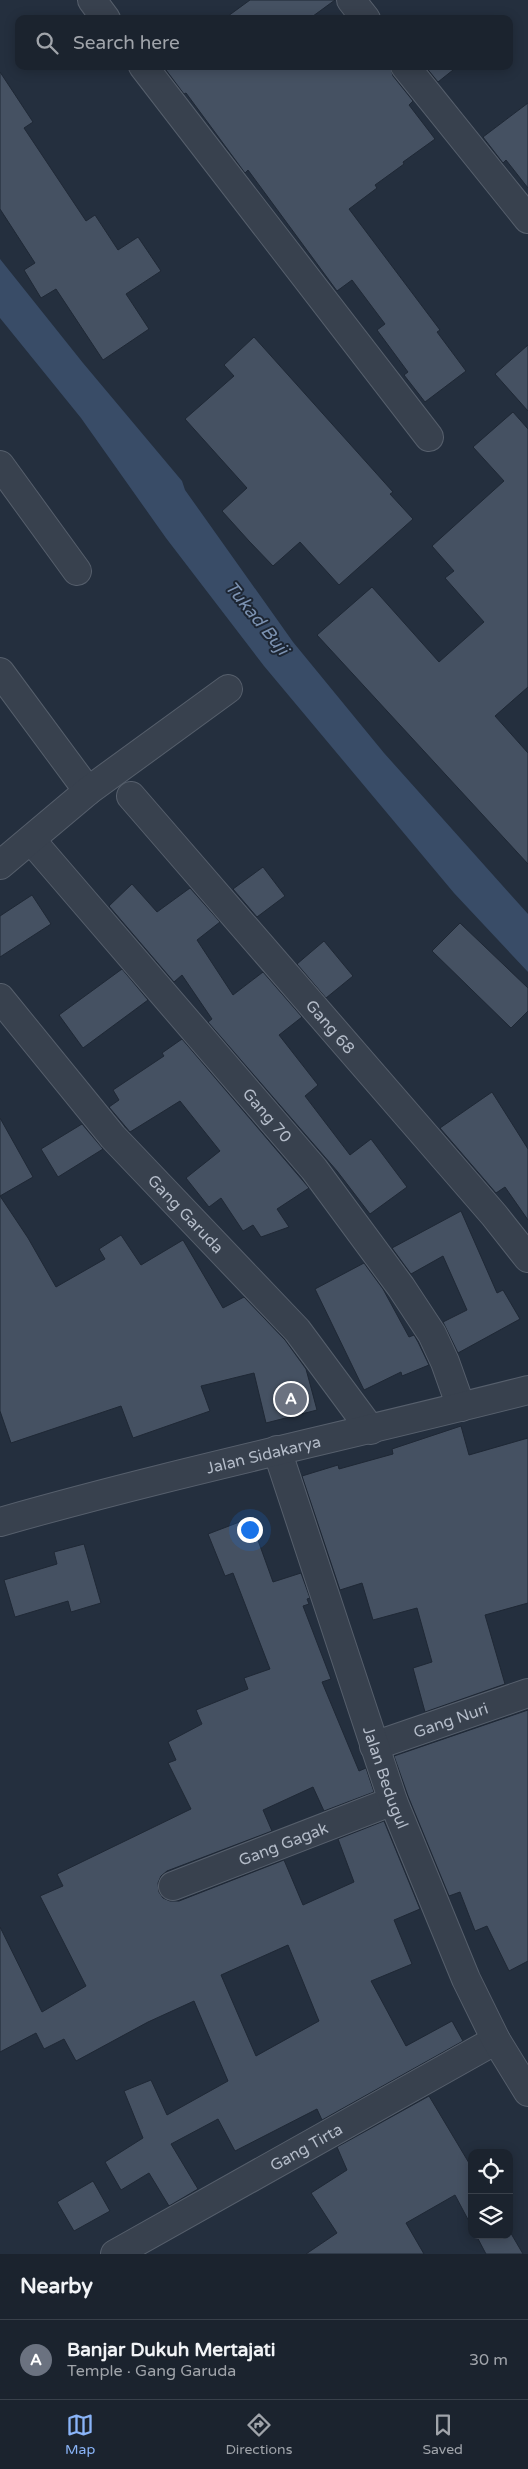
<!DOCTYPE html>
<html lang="en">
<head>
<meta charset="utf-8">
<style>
  :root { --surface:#1b232e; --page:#242b36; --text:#f1f3f6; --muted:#a0a4aa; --line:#39404a; --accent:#8ab4f8 }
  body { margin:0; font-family:"Varela Round",sans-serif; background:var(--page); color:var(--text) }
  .controls { position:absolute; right:15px; bottom:15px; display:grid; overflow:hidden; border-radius:10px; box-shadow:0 2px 12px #0003 }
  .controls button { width:45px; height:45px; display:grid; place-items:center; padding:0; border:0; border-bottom:1px solid var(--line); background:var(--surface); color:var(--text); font:25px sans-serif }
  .you { position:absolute; left:249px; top:1529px; width:18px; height:18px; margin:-12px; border:4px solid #fff; border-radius:50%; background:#1a73e8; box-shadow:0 0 0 8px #1a73e833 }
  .badge { display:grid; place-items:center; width:32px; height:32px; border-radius:50%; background:var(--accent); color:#fff; font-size:16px; font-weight:700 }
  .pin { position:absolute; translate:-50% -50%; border:2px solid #fff; box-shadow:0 1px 5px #0006 }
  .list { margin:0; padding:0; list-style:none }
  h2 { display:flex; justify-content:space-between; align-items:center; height:65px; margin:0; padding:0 20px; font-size:21px }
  h2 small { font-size:16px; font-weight:400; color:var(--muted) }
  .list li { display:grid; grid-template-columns:32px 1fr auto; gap:15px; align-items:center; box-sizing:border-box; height:80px; padding:0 20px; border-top:1px solid var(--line) }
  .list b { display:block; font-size:19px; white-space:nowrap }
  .list p { margin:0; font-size:16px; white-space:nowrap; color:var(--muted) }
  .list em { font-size:16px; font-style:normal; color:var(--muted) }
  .icon { flex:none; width:28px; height:28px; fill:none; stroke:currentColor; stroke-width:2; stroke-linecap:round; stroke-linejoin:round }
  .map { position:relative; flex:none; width:528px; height:2254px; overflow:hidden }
  .search { position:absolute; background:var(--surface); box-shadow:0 2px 12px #0003; left:15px; right:15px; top:15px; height:55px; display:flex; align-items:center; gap:12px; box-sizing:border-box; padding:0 18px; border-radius:10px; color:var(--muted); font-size:19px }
  .sheet { height:145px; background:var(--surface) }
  nav { display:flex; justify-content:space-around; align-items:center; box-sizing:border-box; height:70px; border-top:1px solid var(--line); background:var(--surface); font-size:14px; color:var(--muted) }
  nav a { display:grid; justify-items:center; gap:2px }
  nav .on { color:var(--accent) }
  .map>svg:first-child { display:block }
  .water { fill:#394c67 }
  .building { fill:#455162; stroke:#1f2835; fill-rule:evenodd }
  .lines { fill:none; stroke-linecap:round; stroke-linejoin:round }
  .minor-casing { stroke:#565f6c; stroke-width:30 }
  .tertiary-casing { stroke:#565f6c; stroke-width:30 }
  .minor { stroke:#38414e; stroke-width:28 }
  .tertiary { stroke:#38414e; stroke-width:28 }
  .labels { text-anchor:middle; stroke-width:4; stroke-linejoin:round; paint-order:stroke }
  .street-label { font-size:16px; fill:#b4bcc9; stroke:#1d2633 }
  .water-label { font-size:18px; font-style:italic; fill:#7c92b1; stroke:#1d2633 }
</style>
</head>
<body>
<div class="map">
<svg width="528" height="2254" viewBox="0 0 528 2254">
  <rect width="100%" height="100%" fill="#242f3e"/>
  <!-- water -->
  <path class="water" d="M 0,259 L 83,363 L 182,481 L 185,490 L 293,642 L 384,753 L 528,914 L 528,972 L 454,893 L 264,666 L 166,538 L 81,418 L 0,318 Z"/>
  <!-- building -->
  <path class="building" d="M 250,0 L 335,0 L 309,19 L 224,19 Z
    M 163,66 L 390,66 L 393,76 L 413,101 L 409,105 L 435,139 L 403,162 L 404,164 L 375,185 L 377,188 L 349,209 L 440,330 L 437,332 L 466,371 L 425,402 L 404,375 L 408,372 L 377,330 L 385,324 L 352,280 L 337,291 L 248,170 L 245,173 L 186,93 L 184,94 Z
    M 425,66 L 458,66 L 438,82 Z
    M 0,72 L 33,122 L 24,128 L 86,221 L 95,215 L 118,250 L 138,237 L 161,271 L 126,294 L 149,329 L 103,360 L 56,289 L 41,298 L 24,270 L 35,263 L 0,209 Z
    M 528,103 L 528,188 L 506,160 L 503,163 L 483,137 Z
    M 254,337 L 393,492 L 390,494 L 413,519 L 339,585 L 300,542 L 273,566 L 249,541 L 222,511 L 247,488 L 185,419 L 234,376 L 224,365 Z
    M 528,345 L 528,411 L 495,374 Z
    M 513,412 L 528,429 L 528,687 L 495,716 L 528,753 L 528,864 L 317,635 L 372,587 L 439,662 L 484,622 L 445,578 L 454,571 L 432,546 L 504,481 L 473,447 Z
    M 263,867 L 285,896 L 257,917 L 233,889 Z
    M 132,884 L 157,912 L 190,888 L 220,922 L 197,940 L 233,995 L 263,972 L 302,1017 L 279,1035 L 318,1085 L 305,1096 L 350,1155 L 371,1139 L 407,1187 L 370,1214 L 337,1171 L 208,1022 L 212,1019 L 182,975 L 174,982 L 109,906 Z
    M 32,895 L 51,924 L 0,957 L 0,916 Z
    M 460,923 L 528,988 L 528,1011 L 511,1028 L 432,951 Z
    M 324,941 L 353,976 L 326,998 L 297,964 Z
    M 122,969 L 148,1000 L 83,1048 L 59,1015 Z
    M 182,1039 L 309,1188 L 277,1209 L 289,1227 L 261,1237 L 253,1225 L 243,1231 L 221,1198 L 209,1207 L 186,1178 L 220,1151 L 180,1101 L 130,1132 L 109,1107 L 119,1100 L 113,1090 L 164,1056 L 162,1053 Z
    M 492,1092 L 528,1149 L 528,1220 L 505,1187 L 496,1193 L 440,1128 Z
    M 0,1118 L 33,1177 L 0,1196 Z
    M 82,1124 L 103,1149 L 58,1177 L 41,1149 Z
    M 0,1196 L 28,1238 L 56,1287 L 105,1259 L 99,1249 L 121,1235 L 141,1265 L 183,1240 L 223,1308 L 244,1297 L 285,1340 L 306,1369 L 317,1410 L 266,1423 L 254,1373 L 201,1386 L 210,1411 L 133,1438 L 121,1406 L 11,1443 L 0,1411 Z
    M 461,1211 L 497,1293 L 503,1290 L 520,1319 L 458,1353 L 443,1322 L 467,1310 L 443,1256 L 411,1274 L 392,1248 Z
    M 364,1263 L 383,1289 L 409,1337 L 414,1335 L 418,1342 L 429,1365 L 402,1376 L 401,1372 L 364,1390 L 315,1289 Z
    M 461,1426 L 469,1455 L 528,1438 L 528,1603 L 485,1615 L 505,1684 L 425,1712 L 413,1668 L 432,1662 L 417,1608 L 373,1620 L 362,1583 L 340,1590 L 302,1476 L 338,1465 L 339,1469 L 393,1454 L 392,1449 Z
    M 250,1518 L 273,1582 L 301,1573 L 310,1598 L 307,1599 L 309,1604 L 303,1606 L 331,1679 L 322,1682 L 359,1771 L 366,1768 L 374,1792 L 324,1811 L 313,1787 L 263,1810 L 272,1831 L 167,1871 L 161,1876 L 158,1883 L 159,1892 L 163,1898 L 170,1901 L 179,1901 L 284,1860 L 303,1905 L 354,1882 L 338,1839 L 384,1821 L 420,1909 L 394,1920 L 412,1964 L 371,1981 L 406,2046 L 452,2021 L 463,2041 L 322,2120 L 317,2109 L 235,2151 L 218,2119 L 171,2144 L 198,2189 L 169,2206 L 149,2173 L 121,2190 L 105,2162 L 143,2138 L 124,2091 L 151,2080 L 167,2115 L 228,2081 L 194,2001 L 148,2022 L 76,2061 L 64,2039 L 44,2049 L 36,2033 L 0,2052 L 0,1927 L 42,2012 L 86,1986 L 40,1896 L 63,1886 L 57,1874 L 191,1809 L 168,1763 L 176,1760 L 168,1742 L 202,1724 L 196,1710 L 248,1689 L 244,1678 L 270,1669 L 233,1573 L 225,1576 L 208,1534 ZM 288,1945 L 319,2021 L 256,2056 L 221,1975 Z
    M 84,1544 L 101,1603 L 71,1612 L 68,1601 L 15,1617 L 4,1580 L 57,1564 L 54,1552 Z
    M 528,1710 L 528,1961 L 509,1971 L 487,1926 L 475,1931 L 460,1892 L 449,1896 L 408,1796 L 394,1756 Z
    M 429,2096 L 472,2168 L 472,2227 L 455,2195 L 406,2223 L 424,2254 L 306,2254 L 337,2233 L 311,2193 L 347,2170 L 337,2147 Z
    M 93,2181 L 110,2211 L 74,2231 L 57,2202 Z
    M 509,2230 L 523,2254 L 486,2254 L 476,2235 L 509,2235 Z"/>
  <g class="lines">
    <defs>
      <g id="minor">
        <path d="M 92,0 L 106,19"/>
        <path d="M 351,0 L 366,19"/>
        <path d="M 143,66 L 429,437"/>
        <path d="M 405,66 L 528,219"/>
        <path d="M 0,465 L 77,571"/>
        <path d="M 0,672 L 88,791"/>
        <path id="s1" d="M 131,796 L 494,1215 L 528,1258"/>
        <path id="s2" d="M 38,848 L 314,1169 L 401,1287 L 432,1334 L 445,1362 L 461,1407"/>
        <path d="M 0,865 L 88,791 L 228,689"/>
        <path id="s3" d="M 0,998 L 113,1137 L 297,1330 L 371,1430"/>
        <path id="s4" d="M 374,1746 L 528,1693"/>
        <path id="s5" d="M 173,1886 L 393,1801"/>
        <path id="s6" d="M 115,2254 L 496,2040"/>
      </g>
      <g id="tertiary">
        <path id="s7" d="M 277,1450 L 393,1801 L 466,1979 L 496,2040 L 528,2092"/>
        <path id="s8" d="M 0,1522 C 175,1472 352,1435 528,1390"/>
      </g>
    </defs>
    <!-- minor casing -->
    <use href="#minor" class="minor-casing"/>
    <!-- tertiary casing -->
    <use href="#tertiary" class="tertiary-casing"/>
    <!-- minor -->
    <use href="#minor" class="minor"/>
    <!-- tertiary -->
    <use href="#tertiary" class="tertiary"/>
  </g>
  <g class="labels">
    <!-- street labels -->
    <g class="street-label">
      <text dy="6" stroke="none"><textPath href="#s1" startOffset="305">Gang 68</textPath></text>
      <text dy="6" stroke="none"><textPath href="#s2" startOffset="352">Gang 70</textPath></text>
      <text dy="6" stroke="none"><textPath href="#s3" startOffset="285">Gang Garuda</textPath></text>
      <text dy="6" stroke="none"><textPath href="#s8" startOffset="272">Jalan Sidakarya</textPath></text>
      <text dy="6" stroke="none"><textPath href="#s4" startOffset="81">Gang Nuri</textPath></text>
      <text dy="6" stroke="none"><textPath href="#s7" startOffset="345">Jalan Bedugul</textPath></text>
      <text dy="6" stroke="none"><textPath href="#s5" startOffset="118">Gang Gagak</textPath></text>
      <text dy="6" stroke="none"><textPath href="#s6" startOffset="219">Gang Tirta</textPath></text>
    </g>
    <!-- water labels -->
    <g class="water-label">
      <text transform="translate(257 618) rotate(51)" y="6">Tukad Buji</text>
    </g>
  </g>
</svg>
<div class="controls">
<button><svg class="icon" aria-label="locate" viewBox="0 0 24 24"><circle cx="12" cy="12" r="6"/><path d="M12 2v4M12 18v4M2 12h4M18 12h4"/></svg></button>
<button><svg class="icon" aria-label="layers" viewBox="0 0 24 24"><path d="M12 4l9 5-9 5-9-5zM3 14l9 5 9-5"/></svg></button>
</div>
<div class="you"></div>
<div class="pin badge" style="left:291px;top:1399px;background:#6b7280">A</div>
<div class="search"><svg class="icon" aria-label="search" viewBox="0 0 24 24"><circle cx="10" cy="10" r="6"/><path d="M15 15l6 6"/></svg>Search here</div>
</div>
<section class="sheet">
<h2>Nearby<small></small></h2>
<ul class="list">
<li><span class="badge" style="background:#6b7280">A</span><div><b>Banjar Dukuh Mertajati</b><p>Temple · Gang Garuda</p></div><em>30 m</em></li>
</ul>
</section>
<nav>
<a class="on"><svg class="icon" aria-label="map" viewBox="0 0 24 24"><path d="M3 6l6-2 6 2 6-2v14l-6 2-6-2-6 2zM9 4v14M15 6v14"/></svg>Map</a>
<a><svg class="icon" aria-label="directions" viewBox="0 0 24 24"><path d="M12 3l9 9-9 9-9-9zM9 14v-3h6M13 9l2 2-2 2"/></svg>Directions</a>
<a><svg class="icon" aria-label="saved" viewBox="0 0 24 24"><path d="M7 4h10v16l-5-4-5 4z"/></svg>Saved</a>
</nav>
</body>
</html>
